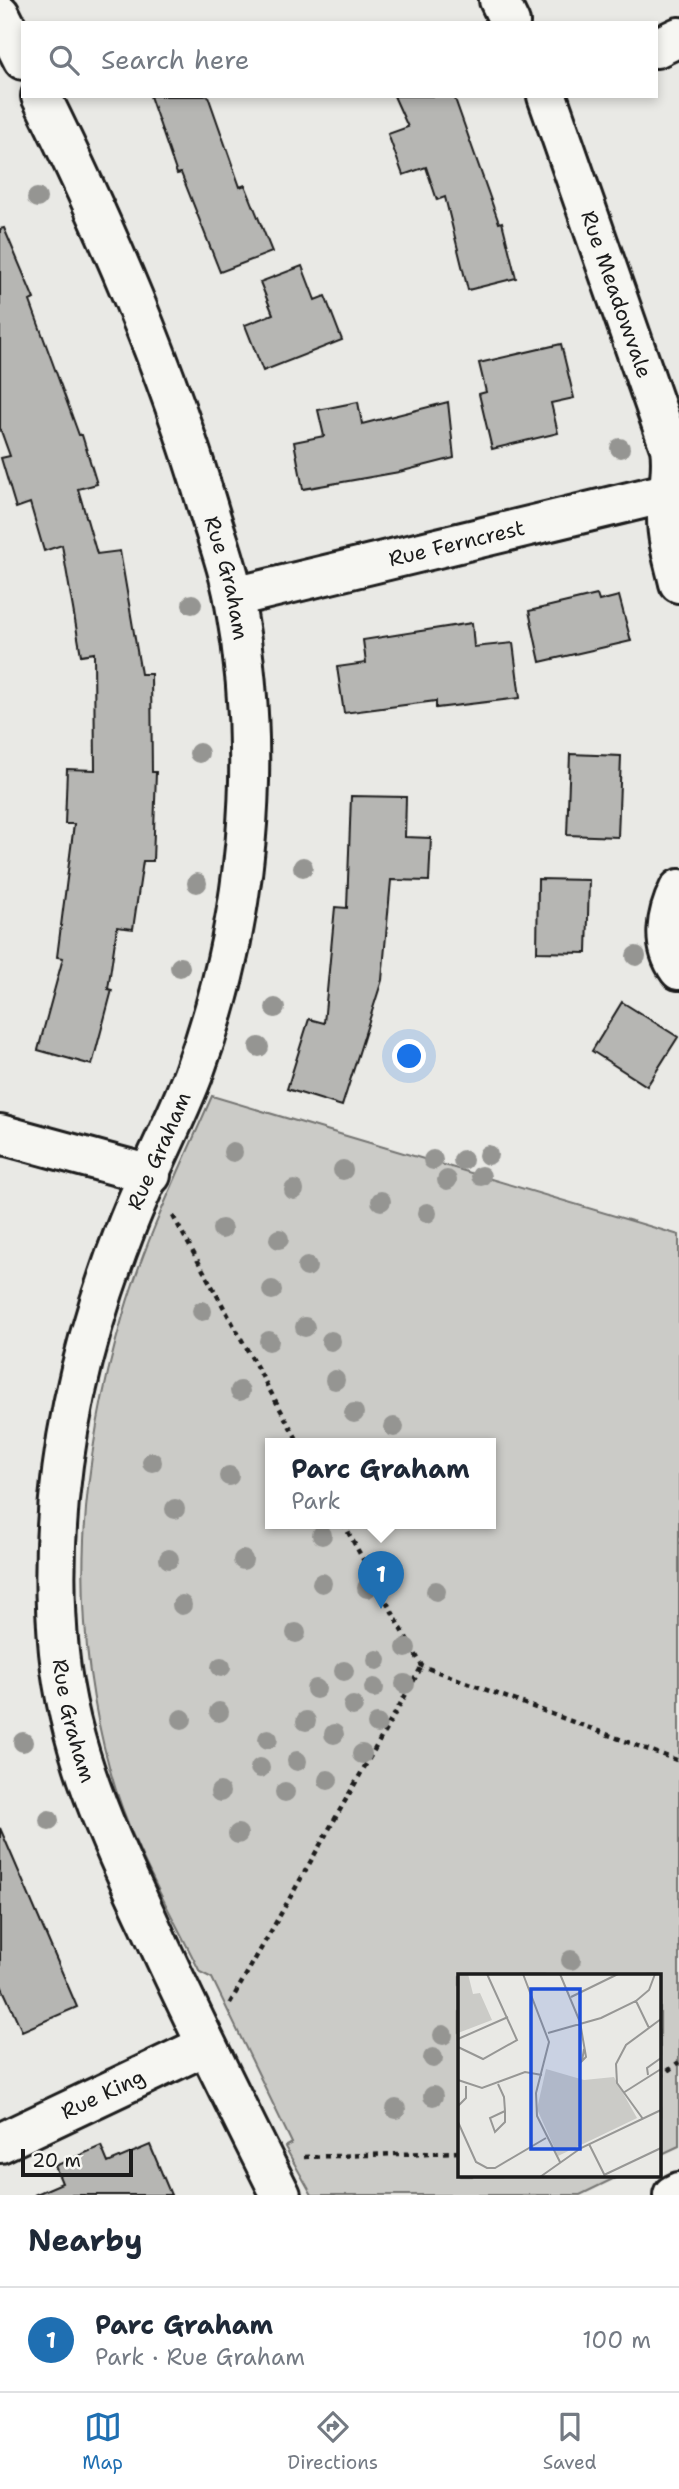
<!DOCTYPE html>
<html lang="en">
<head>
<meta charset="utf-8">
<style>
  :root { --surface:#fff; --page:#f6f6f7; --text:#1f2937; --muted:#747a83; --line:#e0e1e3; --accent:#1f6fb2 }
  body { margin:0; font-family:"Shantell Sans",sans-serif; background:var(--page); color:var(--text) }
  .scale { position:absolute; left:21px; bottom:18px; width:112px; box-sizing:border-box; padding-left:7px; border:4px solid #1c1c1c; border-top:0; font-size:19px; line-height:24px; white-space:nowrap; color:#1c1c1c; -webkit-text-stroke:5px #f6f6f2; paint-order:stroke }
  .you { position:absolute; left:410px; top:1057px; width:24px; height:24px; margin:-18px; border:5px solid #fff; border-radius:50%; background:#1a73e8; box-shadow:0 0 0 10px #1a73e833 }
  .badge { display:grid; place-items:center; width:46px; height:46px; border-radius:50%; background:var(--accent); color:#fff; font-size:23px; font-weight:700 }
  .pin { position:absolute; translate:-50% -58px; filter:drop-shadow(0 2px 4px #0008) }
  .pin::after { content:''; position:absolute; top:37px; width:24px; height:21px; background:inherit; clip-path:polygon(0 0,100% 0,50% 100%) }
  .popup { position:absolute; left:265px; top:1438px; width:231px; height:91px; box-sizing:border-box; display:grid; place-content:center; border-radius:0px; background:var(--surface); filter:drop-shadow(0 2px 5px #0005); font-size:23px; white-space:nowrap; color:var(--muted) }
  .popup b { font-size:26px; color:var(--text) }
  .popup::after { content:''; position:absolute; left:50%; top:100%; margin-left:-14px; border:14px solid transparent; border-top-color:var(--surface) }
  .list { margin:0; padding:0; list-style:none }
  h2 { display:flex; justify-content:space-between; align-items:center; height:91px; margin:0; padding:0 28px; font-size:30px }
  h2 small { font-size:23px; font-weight:400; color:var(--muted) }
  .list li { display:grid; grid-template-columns:46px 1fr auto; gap:21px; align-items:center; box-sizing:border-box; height:105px; padding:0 28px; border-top:2px solid var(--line) }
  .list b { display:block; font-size:26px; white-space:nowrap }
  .list p { margin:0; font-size:23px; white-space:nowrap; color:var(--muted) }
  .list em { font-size:23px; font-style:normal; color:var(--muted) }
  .icon { flex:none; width:38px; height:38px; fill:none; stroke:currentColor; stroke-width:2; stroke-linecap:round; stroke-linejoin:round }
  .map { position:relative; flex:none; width:679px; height:2195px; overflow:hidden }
  .search { position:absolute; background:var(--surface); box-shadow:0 4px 10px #0003; left:21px; right:21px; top:21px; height:77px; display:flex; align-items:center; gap:18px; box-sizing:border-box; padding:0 24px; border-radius:0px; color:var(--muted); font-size:26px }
  .sheet { height:196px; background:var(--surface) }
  nav { display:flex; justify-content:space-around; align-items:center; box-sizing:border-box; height:98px; border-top:2px solid var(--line); background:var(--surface); font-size:19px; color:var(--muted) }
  nav a { display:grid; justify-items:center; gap:4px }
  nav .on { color:var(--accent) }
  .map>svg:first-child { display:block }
  .green { fill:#cbcbc7; stroke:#747472; stroke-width:2; fill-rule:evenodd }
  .building { fill:#b6b6b3; stroke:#1c1c1c; stroke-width:2 }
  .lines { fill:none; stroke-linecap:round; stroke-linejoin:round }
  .street-casing { stroke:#1c1c1c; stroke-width:44 }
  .secondary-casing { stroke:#1c1c1c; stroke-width:44 }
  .path { stroke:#1c1c1c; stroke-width:4.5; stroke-dasharray:5 5; stroke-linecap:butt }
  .street { stroke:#f6f6f2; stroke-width:38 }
  .secondary { stroke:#f6f6f2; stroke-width:38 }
  .tree { fill:#959592 }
  .labels { text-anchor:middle; stroke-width:5; stroke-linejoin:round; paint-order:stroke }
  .street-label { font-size:21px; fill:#1c1c1c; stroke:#f6f6f2 }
  .inset-road { fill:none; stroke:#979795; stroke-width:2 }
  .view { fill:#1d4ed8; fill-opacity:0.15; stroke:#1d4ed8; stroke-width:3.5 }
  .inset-edge { fill:none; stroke:#1c1c1c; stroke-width:3.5 }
</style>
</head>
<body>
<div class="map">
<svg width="679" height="2195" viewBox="0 0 679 2195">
  <rect width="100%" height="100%" fill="#e9e9e5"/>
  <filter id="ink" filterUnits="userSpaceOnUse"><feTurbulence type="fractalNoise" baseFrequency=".0143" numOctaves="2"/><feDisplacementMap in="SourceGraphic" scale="14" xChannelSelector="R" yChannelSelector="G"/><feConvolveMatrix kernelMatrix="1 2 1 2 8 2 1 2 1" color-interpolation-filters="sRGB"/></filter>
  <g filter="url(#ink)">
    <!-- green -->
    <path class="green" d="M 212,1096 L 679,1235 L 679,2146 L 660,2155 L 660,1976 L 460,1976 L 460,2176 L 619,2176 L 580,2195 L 312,2195 L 285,2147 L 292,2143 L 212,1978 L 200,1972 C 168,1907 129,1841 110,1770 C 67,1615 79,1465 124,1312 C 146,1238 181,1167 212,1096 ZM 271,1443 L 491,1443 L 491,1523 L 271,1523 Z"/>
    <!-- building -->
    <path class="building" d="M 150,96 L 208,96 L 240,187 L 245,185 L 272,252 L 220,272 L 181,173 L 177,174 Z
      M 394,96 L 454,96 L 499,223 L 502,222 L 516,278 L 468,290 L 445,197 L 437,200 L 426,167 L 403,175 L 388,134 L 408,127 Z
      M 4,228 L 34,299 L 30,301 L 79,435 L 82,435 L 97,484 L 78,489 L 97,554 L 120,551 L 141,674 L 151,674 L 152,772 L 156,772 L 153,861 L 143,861 L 133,929 L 117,927 L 108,989 L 112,990 L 92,1065 L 38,1050 L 63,958 L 57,957 L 74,824 L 65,824 L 67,769 L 95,770 L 94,653 L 81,655 L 62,545 L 44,551 L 30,503 L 16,508 L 1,458 L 10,456 L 0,428 L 0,229 Z
      M 302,266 L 315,300 L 325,296 L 342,340 L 263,371 L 245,325 L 273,314 L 260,282 Z
      M 561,344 L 574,398 L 551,403 L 558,433 L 492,449 L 479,394 L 486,392 L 479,363 Z
      M 358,402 L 362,424 L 448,402 L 454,458 L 399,472 L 303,489 L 294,442 L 324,436 L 318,410 Z
      M 597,595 L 599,601 L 619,596 L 631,641 L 540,662 L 529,611 Z
      M 472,623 L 474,647 L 513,643 L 520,698 L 436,708 L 436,701 L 344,713 L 337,667 L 366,663 L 363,640 Z
      M 570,754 L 621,756 L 618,837 L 567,835 Z
      M 351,796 L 406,797 L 405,837 L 431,838 L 429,881 L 391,880 L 382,980 L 342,1106 L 287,1089 L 309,1019 L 324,1023 L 335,907 L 347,908 Z
      M 538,879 L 589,880 L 587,953 L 537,952 Z
      M 622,1002 L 678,1037 L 647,1086 L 592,1051 Z
      M 0,1828 L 77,2007 L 22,2031 L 0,1983 Z
      M 150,2145 L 171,2195 L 34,2195 L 62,2183 L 55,2166 L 101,2146 L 108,2163 Z"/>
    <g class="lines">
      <defs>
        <g id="street">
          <path d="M 499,0 L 510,23"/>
          <path d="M 0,14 L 23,60"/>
          <path d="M 656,48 L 679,37"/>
          <path id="s1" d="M 41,96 C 107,230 166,365 208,508 C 217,539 230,571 235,604 C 264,760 248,926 193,1075 C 173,1127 146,1176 126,1228 C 73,1363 45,1507 59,1652 C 69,1752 108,1835 150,1925 C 191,2016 236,2105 281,2195"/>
          <path id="s2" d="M 547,96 L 670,448 C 674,474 666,493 667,518 C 667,540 674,561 679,583"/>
          <path id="s3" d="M 234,597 L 679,490"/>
          <path d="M 679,889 C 666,915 661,945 679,970"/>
          <path d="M 0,1134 L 151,1175"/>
          <path id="s4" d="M 0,2143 L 205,2046"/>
        </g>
        <path id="secondary" d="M 673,2195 L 679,2192"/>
      </defs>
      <!-- street casing -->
      <use href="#street" class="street-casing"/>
      <!-- secondary casing -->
      <use href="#secondary" class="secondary-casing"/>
      <!-- path -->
      <path class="path" d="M 173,1216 L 299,1443
        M 343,1523 L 422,1666 L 679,1761
        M 230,2003 L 422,1666
        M 660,2077 L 679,2062
        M 304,2157 L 460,2152"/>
      <!-- street -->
      <use href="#street" class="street"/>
      <!-- secondary -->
      <use href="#secondary" class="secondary"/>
    </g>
    <!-- trees -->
    <g class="tree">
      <circle cx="37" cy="198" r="10"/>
      <circle cx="620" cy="448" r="10"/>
      <circle cx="192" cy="604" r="10"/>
      <circle cx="199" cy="753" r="10"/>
      <circle cx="303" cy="867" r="10"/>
      <circle cx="197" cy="883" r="10"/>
      <circle cx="636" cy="956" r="10"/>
      <circle cx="180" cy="967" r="10"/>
      <circle cx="275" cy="1008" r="10"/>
      <circle cx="259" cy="1047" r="10"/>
      <circle cx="233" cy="1152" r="10"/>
      <circle cx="488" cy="1155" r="10"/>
      <circle cx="433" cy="1160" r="10"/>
      <circle cx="463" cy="1160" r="10"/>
      <circle cx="343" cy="1170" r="10"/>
      <circle cx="481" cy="1176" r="10"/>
      <circle cx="447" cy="1180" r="10"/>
      <circle cx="294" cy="1190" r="10"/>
      <circle cx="381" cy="1201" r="10"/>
      <circle cx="427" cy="1213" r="10"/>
      <circle cx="222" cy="1229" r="10"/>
      <circle cx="279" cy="1239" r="10"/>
      <circle cx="307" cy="1267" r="10"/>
      <circle cx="272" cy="1290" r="10"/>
      <circle cx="202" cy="1311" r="10"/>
      <circle cx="305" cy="1327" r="10"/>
      <circle cx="269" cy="1341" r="10"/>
      <circle cx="331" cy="1341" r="10"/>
      <circle cx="335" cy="1380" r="10"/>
      <circle cx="240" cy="1391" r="10"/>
      <circle cx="354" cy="1413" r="10"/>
      <circle cx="394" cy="1427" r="10"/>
      <circle cx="152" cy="1462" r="10"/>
      <circle cx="229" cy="1476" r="10"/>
      <circle cx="175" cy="1509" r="10"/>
      <circle cx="322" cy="1535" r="10"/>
      <circle cx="169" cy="1559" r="10"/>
      <circle cx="243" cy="1560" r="10"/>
      <circle cx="322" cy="1583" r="10"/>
      <circle cx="367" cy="1588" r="10"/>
      <circle cx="436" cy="1591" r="10"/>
      <circle cx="182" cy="1605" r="10"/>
      <circle cx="296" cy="1633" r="10"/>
      <circle cx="406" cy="1648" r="10"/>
      <circle cx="377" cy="1660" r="10"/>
      <circle cx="221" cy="1667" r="10"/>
      <circle cx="344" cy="1671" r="10"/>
      <circle cx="405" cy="1684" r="10"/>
      <circle cx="374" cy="1688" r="10"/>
      <circle cx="316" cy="1689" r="10"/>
      <circle cx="353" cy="1706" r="10"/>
      <circle cx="219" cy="1712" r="10"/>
      <circle cx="182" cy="1719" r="10"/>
      <circle cx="306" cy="1721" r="10"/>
      <circle cx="377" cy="1724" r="10"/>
      <circle cx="334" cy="1734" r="10"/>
      <circle cx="268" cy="1739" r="10"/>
      <circle cx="23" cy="1742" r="10"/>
      <circle cx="362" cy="1754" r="10"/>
      <circle cx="297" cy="1761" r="10"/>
      <circle cx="260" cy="1768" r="10"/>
      <circle cx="328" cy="1780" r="10"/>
      <circle cx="220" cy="1792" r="10"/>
      <circle cx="285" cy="1792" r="10"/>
      <circle cx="49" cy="1820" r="10"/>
      <circle cx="238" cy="1834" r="10"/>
      <circle cx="571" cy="1960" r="10"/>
      <circle cx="443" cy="2035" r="10"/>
      <circle cx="433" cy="2058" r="10"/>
      <circle cx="433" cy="2096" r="10"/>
      <circle cx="396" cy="2109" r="10"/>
    </g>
  </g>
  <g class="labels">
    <!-- street labels -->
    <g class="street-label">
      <text dy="7" stroke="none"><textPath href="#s2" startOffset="210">Rue Meadowvale</textPath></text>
      <text dy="7" stroke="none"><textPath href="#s3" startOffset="229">Rue Ferncrest</textPath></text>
      <text dy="7" stroke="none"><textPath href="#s1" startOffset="518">Rue Graham</textPath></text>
      <text transform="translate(159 1151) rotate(-66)" y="7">Rue Graham</text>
      <text dy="7" stroke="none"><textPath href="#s1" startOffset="1694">Rue Graham</textPath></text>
      <text dy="7" stroke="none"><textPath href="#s4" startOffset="114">Rue King</textPath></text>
    </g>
  </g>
  <!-- overview -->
  <g transform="translate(458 1974)">
    <rect width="203" height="203" fill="#e9e9e5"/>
    <path d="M 0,0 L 10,0 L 15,20 L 22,19 L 34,46 L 0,59 ZM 88,95 L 126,106 L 156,103 L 179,144 L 100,182 L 79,135 Z" fill="#cbcbc7"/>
    <path class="inset-road" d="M 65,0 L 91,68 L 78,119 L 79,142 L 102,188M 102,0 L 122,48 L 128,83 L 124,87 L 126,75M 113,23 L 160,0M 178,27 L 191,54M 90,59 L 143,44 L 178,27 L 191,16 L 197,0M 0,65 L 50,43M 0,73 L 25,85 L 59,66 L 29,0M 190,101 L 189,94 L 203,84M 0,106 L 24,114 L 67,98 L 84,101M 40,110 L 46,123 L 47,137 L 47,148 L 37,158 L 32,144 L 47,137M 165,119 L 203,95M 0,132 L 8,124 L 8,112M 185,145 L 159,109 L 158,90 L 168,71 L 203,45M 0,148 L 18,188 L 29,194 L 37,194 L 88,164M 131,170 L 147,202M 146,201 L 203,174M 82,203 L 123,174 L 203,136"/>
    <path class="view" d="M 73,15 L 122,15 L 122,175 L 73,175 Z"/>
    <rect width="203" height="203" class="inset-edge"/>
  </g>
</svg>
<div class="scale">20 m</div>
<div class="you"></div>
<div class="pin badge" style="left:381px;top:1609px">1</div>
<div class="popup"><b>Parc Graham</b>Park</div>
<div class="search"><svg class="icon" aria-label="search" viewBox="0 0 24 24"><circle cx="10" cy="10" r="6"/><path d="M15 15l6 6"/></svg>Search here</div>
</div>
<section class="sheet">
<h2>Nearby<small></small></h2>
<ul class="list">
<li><span class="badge">1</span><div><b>Parc Graham</b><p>Park · Rue Graham</p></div><em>100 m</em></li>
</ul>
</section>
<nav>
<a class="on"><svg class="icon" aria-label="map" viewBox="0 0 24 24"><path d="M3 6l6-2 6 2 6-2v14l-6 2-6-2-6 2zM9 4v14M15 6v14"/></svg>Map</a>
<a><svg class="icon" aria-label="directions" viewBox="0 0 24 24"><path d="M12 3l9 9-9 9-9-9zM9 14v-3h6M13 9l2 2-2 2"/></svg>Directions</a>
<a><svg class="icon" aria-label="saved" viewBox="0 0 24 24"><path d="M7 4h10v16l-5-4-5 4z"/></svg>Saved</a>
</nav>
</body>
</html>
